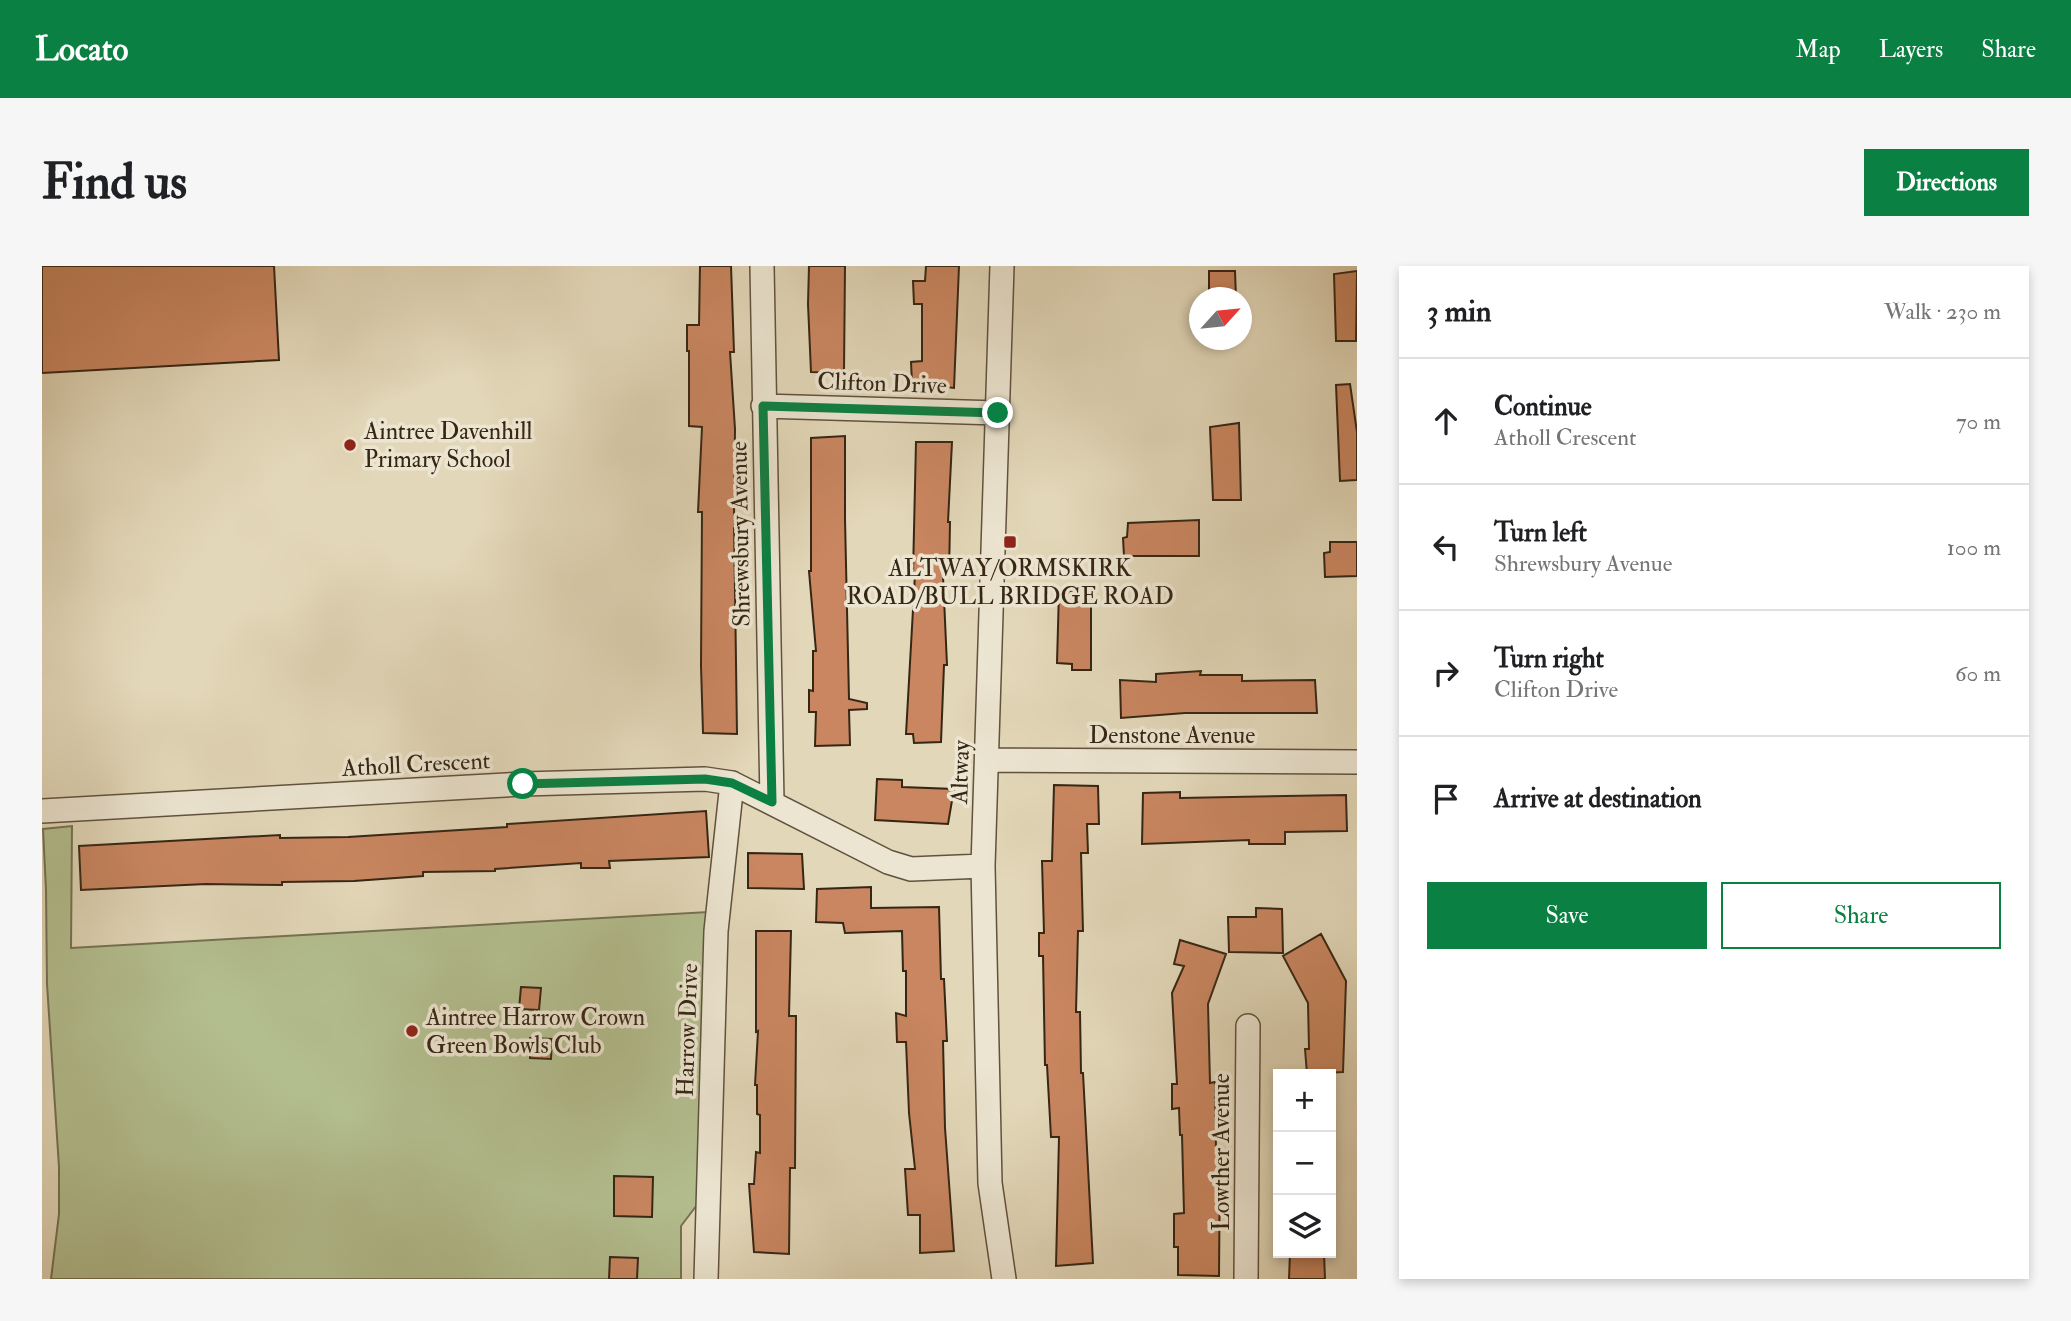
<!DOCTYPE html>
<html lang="en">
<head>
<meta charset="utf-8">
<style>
  :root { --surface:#fff; --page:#f6f6f6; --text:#202124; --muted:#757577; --line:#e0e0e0; --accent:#0b8043 }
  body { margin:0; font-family:"IM FELL Double Pica",serif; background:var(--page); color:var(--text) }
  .controls { position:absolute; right:21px; bottom:21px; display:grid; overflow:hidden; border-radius:0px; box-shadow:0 4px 10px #0003 }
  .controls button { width:63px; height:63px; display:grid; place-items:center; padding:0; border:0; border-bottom:2px solid var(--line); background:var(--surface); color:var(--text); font:35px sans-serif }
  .compass { position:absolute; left:1147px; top:21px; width:63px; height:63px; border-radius:50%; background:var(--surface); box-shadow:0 4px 10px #0003; rotate:63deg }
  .stop { position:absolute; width:21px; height:21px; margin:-16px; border:5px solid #0b8043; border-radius:50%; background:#fff }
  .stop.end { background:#0b8043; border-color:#fff; box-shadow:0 2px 7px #0008 }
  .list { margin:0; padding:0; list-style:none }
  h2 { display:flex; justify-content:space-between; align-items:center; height:91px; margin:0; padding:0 28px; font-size:30px }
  h2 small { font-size:23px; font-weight:400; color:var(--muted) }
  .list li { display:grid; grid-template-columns:46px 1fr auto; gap:21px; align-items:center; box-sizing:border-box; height:126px; padding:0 28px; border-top:2px solid var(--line) }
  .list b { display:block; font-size:26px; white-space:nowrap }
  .list p { margin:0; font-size:23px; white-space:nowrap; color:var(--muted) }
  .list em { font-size:23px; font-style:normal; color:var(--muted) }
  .actions { display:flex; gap:14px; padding:21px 28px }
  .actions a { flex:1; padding:16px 0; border:2px solid var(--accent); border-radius:0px; text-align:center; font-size:24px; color:var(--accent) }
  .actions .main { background:var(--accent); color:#fff }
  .icon { flex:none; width:38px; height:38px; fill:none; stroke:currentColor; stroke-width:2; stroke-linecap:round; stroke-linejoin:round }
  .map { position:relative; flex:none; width:1315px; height:1013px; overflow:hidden; border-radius:0px }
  header { display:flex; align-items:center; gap:42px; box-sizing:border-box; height:98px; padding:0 35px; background:var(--accent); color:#fff }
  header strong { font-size:33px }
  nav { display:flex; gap:38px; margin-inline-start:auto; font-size:24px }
  .intro { display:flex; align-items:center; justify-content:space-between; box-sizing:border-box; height:168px; padding:0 42px }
  h1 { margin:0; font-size:49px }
  .button { padding:18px 32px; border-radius:0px; background:var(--accent); color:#fff; font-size:24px; font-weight:700 }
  main { display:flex; gap:42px; padding:0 42px }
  aside { flex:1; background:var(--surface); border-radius:0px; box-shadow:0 4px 10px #0003 }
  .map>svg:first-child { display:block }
  .green { fill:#b3be8f; stroke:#747252; stroke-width:2 }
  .building { fill:#c98660; stroke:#362614; stroke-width:2 }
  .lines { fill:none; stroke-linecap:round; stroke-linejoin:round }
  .street-casing { stroke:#61523d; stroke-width:26 }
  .street { stroke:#ece5d1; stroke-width:23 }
  .route { stroke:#0b8043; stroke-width:9 }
  .poi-dot { fill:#8f2418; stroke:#ece5d1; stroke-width:2.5 }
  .labels { text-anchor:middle; stroke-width:7; stroke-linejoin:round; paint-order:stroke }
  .street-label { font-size:24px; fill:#362614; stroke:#ece5d1 }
  .poi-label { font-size:24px; fill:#362614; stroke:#ece5d1; text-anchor:start }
</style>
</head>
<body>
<header>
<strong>Locato</strong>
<nav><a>Map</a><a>Layers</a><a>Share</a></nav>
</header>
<div class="intro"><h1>Find us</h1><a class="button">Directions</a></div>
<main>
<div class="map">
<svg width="1315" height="1013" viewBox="0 0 1315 1013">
  <rect width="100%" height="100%" fill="#e2d7b8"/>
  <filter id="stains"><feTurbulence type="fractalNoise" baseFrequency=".00286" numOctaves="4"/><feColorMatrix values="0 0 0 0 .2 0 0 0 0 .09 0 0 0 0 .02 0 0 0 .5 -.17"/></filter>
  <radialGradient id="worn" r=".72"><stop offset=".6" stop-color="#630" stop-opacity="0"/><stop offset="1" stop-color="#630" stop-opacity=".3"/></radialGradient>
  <!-- green -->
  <path class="green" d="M 30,560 L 29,682 L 666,646 L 658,935 L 639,960 L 639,1013 L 9,1013 L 17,948 L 17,901 L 5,718 L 4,624 L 1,563 Z"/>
  <!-- building -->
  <path class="building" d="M 0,0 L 232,0 L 237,94 L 0,107 Z
    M 658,0 L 689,0 L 692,86 L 688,86 L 693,163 L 692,253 L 695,468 L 661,467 L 659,400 L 660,246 L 656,246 L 660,161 L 647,160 L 647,85 L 645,85 L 645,59 L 657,59 Z
    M 767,0 L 803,0 L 802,107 L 769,106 L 766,38 Z
    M 884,0 L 917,0 L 912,122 L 870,117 L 869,96 L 880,95 L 880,38 L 872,38 L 871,15 L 883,15 Z
    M 1167,5 L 1193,5 L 1194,32 L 1167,32 Z
    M 1315,5 L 1314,75 L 1294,75 L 1292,8 Z
    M 1308,118 L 1315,166 L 1315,214 L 1298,215 L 1294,119 Z
    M 1197,157 L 1199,234 L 1171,234 L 1168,161 Z
    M 803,170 L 803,253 L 807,433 L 825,437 L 825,443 L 807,444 L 808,479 L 773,480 L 774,446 L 767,446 L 767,424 L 771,425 L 771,385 L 774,385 L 767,305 L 769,305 L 769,172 Z
    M 874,176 L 910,176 L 906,256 L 908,256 L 907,310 L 901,310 L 905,399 L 902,399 L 899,476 L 872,477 L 871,468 L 864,468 L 873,308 L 871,308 Z
    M 1157,254 L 1157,290 L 1082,290 L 1081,272 L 1085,271 L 1086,257 Z
    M 1288,276 L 1315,276 L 1315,310 L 1283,311 L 1282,287 L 1288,286 Z
    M 1017,325 L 1049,326 L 1049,404 L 1030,404 L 1030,398 L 1015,397 Z
    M 1159,405 L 1158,409 L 1200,409 L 1200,415 L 1273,414 L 1275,447 L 1143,447 L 1079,452 L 1078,414 L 1114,416 L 1114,408 Z
    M 835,513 L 860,514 L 860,521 L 912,523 L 906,558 L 833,554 Z
    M 1012,519 L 1056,520 L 1057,558 L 1045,558 L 1046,587 L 1039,587 L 1041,665 L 1036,665 L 1034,746 L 1038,746 L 1039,807 L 1041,807 L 1051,997 L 1014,1000 L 1017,871 L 1009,871 L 1005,799 L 1003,799 L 1001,690 L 997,690 L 997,667 L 1002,667 L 1000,595 L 1010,595 Z
    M 1138,526 L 1138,532 L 1304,529 L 1305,565 L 1243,566 L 1243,578 L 1207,578 L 1207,574 L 1100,578 L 1101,527 Z
    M 664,545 L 667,591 L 567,595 L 568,602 L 539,602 L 539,597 L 453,603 L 453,605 L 381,606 L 381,610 L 312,615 L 240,616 L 240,619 L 164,618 L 39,624 L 37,580 L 238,569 L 238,572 L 306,571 L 465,561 L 465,558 Z
    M 706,587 L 760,588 L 762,623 L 706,622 Z
    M 829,621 L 829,642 L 897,641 L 899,713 L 902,713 L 905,775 L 901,775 L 903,862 L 912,985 L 878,987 L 878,949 L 866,949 L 863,903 L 873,903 L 867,847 L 864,776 L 855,776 L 854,747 L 864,750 L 864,705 L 861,705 L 860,665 L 803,667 L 801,657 L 774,656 L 775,623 Z
    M 1214,642 L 1240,643 L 1241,687 L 1187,686 L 1186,651 L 1214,651 Z
    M 714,665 L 749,665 L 747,750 L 754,750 L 753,902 L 748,902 L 747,988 L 712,986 L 707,918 L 712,918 L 714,886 L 718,887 L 718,849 L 715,848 L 715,819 L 713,819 L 716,765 L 714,766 Z
    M 1279,668 L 1304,715 L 1301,806 L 1265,808 L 1263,783 L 1267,783 L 1266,737 L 1241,690 Z
    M 1138,674 L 1184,688 L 1166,738 L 1168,817 L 1173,816 L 1174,885 L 1178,885 L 1177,1010 L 1136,1009 L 1136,981 L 1132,981 L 1132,948 L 1142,947 L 1140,869 L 1138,869 L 1137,842 L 1130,843 L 1130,818 L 1135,818 L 1130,727 L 1142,700 L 1132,698 Z
    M 479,721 L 499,722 L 497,744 L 477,743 Z
    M 488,772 L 510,773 L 509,793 L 488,792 Z
    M 572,910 L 611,911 L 610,951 L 572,950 Z
    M 1248,987 L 1282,987 L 1283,1013 L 1247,1013 Z
    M 568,991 L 596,992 L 595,1013 L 567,1013 Z"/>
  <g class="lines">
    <defs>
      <path id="street" d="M 720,0 L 730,536
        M 960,0 L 941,600 L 948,917 L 962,1013
        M 721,140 L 956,147
        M 945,494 L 1315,496
        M 0,545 L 481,518 L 663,513 L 690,517 L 846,596 L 869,603 L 941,600
        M 664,1013 L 674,665 L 690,517
        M 1204,1013 L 1206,760"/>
    </defs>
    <!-- street casing -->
    <use href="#street" class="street-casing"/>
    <!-- street -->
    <use href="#street" class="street"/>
  </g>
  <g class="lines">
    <!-- route -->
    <path class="route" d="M 481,518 L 663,513 L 690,517 L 730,536 L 721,140 L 956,147"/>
  </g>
  <!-- markers -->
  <g class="poi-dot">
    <circle cx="308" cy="179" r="7"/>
    <rect x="961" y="269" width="14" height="14" rx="3.5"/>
    <circle cx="370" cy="765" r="7"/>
  </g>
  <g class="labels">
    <!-- street labels -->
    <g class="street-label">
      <text transform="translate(840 117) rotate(2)" y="8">Clifton Drive</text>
      <text transform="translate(698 268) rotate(-91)" y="8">Shrewsbury Avenue</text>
      <text x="1130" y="477">Denstone Avenue</text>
      <text transform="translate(374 498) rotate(-3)" y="8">Atholl Crescent</text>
      <text transform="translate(918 506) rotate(-88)" y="8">Altway</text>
      <text transform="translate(645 764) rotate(-88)" y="8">Harrow Drive</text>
      <text transform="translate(1179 886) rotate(-90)" y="8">Lowther Avenue</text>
    </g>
    <!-- poi labels -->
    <g class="poi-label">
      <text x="322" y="173">Aintree Davenhill<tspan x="322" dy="28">Primary School</tspan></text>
      <text x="968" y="310" text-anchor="middle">ALTWAY/ORMSKIRK<tspan x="968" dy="28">ROAD/BULL BRIDGE ROAD</tspan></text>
      <text x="384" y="759">Aintree Harrow Crown<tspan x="384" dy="28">Green Bowls Club</tspan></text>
    </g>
  </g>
  <rect width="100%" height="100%" filter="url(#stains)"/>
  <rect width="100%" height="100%" fill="url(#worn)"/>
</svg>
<div class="controls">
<button>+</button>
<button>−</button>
<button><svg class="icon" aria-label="layers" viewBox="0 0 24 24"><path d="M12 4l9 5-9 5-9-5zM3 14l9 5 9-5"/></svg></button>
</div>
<svg class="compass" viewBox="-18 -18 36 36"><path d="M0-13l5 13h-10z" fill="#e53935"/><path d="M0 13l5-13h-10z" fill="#757577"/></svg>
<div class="stop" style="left:481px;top:518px"></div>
<div class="stop end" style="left:956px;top:147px"></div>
</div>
<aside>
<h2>3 min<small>Walk · 230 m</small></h2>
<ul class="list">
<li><svg class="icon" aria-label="ahead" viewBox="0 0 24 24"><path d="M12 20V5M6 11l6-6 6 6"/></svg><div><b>Continue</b><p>Atholl Crescent</p></div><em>70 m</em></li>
<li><svg class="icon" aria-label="left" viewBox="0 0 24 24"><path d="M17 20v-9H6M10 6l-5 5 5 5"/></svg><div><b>Turn left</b><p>Shrewsbury Avenue</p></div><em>100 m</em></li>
<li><svg class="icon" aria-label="right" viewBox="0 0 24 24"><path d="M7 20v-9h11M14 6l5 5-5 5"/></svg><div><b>Turn right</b><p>Clifton Drive</p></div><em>60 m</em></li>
<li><svg class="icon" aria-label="arrive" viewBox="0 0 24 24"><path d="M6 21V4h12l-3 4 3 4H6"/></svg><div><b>Arrive at destination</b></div></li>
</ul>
<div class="actions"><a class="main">Save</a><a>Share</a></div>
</aside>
</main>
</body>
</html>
